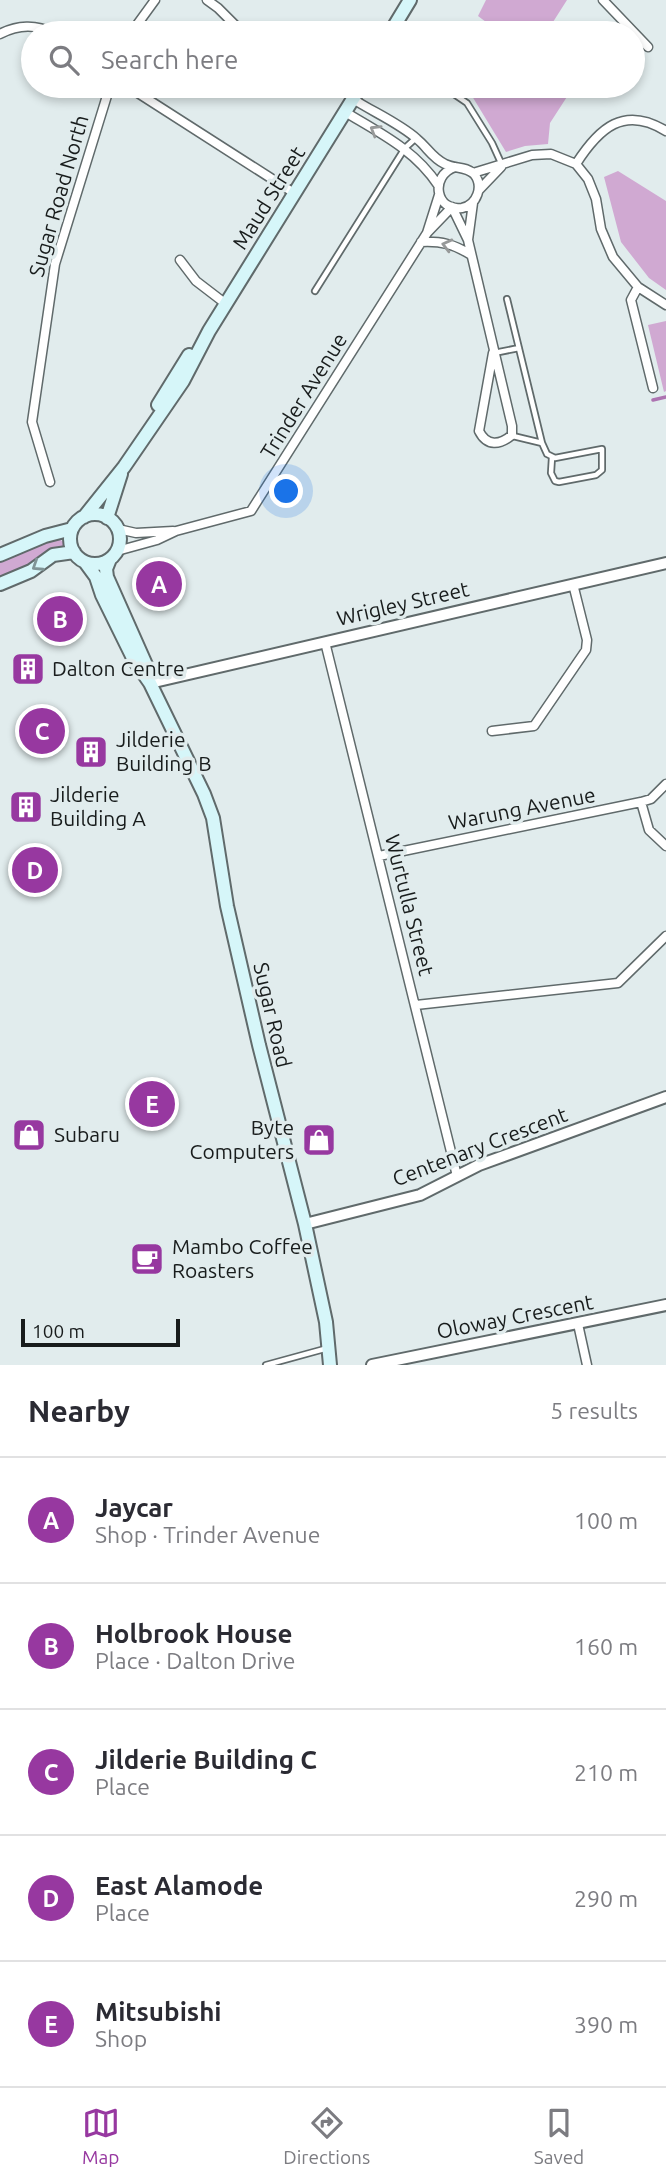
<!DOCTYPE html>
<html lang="en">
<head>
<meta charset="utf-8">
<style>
  :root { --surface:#fff; --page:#f7f7f7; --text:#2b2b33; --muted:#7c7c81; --line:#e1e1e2; --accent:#9738a0 }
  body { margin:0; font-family:Ubuntu,sans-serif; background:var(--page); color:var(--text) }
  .scale { position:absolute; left:21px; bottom:18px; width:159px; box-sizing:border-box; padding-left:7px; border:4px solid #181c1c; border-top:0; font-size:19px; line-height:24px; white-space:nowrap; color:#181c1c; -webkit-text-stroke:5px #e1eced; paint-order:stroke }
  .you { position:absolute; left:287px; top:492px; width:24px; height:24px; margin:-18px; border:5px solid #fff; border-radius:50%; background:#1a73e8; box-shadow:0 0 0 10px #1a73e833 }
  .badge { display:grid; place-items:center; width:46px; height:46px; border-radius:50%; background:var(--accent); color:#fff; font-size:23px; font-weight:700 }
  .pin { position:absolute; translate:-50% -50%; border:4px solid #fff; box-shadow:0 2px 7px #0006 }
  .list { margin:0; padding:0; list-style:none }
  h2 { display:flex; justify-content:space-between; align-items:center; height:91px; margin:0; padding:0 28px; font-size:30px }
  h2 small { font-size:23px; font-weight:400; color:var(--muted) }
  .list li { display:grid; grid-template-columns:46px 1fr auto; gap:21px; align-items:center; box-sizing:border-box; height:126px; padding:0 28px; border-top:2px solid var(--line) }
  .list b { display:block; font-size:26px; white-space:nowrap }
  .list p { margin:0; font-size:23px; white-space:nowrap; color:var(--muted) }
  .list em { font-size:23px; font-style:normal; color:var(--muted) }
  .icon { flex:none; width:38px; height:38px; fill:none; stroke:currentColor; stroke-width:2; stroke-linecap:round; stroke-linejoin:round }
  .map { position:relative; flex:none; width:666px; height:1365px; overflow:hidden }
  .search { position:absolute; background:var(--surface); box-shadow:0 4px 10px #0003; left:21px; right:21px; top:21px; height:77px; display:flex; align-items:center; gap:18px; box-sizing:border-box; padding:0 24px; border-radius:38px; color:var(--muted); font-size:26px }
  .sheet { height:721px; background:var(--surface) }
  nav { display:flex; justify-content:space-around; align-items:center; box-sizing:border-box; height:98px; border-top:2px solid var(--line); background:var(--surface); font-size:19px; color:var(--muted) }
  nav a { display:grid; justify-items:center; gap:4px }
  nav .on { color:var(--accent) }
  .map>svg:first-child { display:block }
  .green { fill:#d0a9d2 }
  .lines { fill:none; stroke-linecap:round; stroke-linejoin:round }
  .stream { stroke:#ad73b1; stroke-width:3.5 }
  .service-casing { stroke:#606a6b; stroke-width:8 }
  .minor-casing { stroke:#606a6b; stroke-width:11 }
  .tertiary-casing { stroke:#606a6b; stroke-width:14 }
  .secondary-casing { stroke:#606a6b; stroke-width:16 }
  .service { stroke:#fff; stroke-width:4.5 }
  .minor { stroke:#fff; stroke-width:8 }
  .tertiary { stroke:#fff; stroke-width:10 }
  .secondary { stroke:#d6f6f9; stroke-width:12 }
  .oneway { stroke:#979999 }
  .oneway2 { stroke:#809496 }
  .labels { text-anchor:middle; stroke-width:7; stroke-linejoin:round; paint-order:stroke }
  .street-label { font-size:21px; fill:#181c1c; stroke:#e1eced }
  .poi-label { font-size:21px; fill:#181c1c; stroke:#e1eced; text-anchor:start }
</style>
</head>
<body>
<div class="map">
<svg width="666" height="1365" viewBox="0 0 666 1365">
  <rect width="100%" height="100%" fill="#e1eced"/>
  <!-- green -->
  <path class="green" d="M 486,0 L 567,0 L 546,33 L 485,33 L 490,25 L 478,16 Z
    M 462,86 L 574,86 L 550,123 L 548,144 L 525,146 L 506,152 L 472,96 Z
    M 618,171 L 666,201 L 666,290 L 649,278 L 621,242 L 604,177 Z
    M 666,321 L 666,391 L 664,392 L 648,325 Z
    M 59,539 L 65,543 L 64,548 C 41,556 22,569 0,579 L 0,561 L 43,543 Z"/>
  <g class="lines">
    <!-- stream -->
    <path class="stream" d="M 653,400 L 666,397"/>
    <defs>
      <path id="service" d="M 442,86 L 467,103 L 492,143 L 502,165
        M 315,291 L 405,148 L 416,138
        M 507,299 L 542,443
        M 494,353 L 519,348
        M 513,436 L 542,443 L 547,454 L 555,458 L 602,449 L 602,470 L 596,475 L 559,482 L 555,481 L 551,473 L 552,457
        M 266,1365 L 328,1348"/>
      <path id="minor" d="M 207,0 L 218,8 L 243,33
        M 603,0 L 648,47
        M 131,33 L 155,0
        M 0,34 C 17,25 36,24 53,33
        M 127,86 L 294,193
        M 353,99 C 373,112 399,123 417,139 C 427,147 432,158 445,164 C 455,169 466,166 474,174 C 484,186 477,205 462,208 C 436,212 429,176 455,167
        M 345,112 C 380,133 415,150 438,185
        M 576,164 C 599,128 624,105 666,131
        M 473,173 L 532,155 L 551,154 L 576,164 L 588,179 L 596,199 L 601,229 L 613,257 L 638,287 L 666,305
        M 479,190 L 501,167
        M 473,203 L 468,240 L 512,426 L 512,435 C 500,445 487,447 479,431 L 493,353
        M 452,207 L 468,240
        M 427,233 L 439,195
        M 421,242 C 441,241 454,244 471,255
        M 180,260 L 196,281 L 226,304
        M 638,287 L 631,300 L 653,388
        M 50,482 L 32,422 L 55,264 L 110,86
        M 118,529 L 136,533 L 173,531
        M 117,551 L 157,540 L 176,531 L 251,511 L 427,233 L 452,207
        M 325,642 L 457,1176
        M 492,731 L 534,726 L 586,650 L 587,640 L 573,584
        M 641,802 L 649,830 L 666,846
        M 379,856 L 641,802 L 651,799 L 666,784
        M 416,1005 L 618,983 L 666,936
        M 578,1324 L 587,1365"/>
      <path id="tertiary" d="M 150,683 L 666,563
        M 305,1224 L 420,1195 L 479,1165 L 666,1097
        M 372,1365 L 666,1305"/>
      <path id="secondary" d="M 390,33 L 410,0
        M 158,405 L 189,355
        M70 539a25 25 0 1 1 50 0a25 25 0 1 1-50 0Z
        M 84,517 L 124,467 L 183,381 L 209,331 L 361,86
        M 107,518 L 121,474
        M 0,555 L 45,536 L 72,529
        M 110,559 L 106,569 L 107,577 L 147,667 L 149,675
        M 85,562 L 96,577 L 102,595 L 134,660 L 150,683 L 204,794 L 213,818 L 227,906 L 259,1045 L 305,1224 L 326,1322 L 330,1365
        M 0,584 L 31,571 L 53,555 L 74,552"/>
    </defs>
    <!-- service casing -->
    <use href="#service" class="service-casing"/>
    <!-- minor casing -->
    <use href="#minor" class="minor-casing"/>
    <!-- tertiary casing -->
    <use href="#tertiary" class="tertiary-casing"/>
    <!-- secondary casing -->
    <use href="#secondary" class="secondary-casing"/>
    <!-- service -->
    <use href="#service" class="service"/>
    <!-- minor -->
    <use href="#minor" class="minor"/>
    <!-- tertiary -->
    <use href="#tertiary" class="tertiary"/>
    <!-- secondary -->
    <use href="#secondary" class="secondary"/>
  </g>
  <!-- one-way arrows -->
  <defs><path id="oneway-chevron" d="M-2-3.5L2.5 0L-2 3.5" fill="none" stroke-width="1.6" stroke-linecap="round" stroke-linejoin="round" transform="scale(1.75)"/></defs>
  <g class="oneway">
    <use href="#oneway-chevron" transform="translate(375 130) rotate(-149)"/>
    <use href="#oneway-chevron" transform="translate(447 245) rotate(-166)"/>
  </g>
  <use class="oneway2" href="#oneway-chevron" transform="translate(37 566) rotate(147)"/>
  <!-- icons -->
  <defs>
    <symbol id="building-square" viewBox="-11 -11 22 22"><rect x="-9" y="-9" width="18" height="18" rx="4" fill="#9738a0" stroke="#e1eced"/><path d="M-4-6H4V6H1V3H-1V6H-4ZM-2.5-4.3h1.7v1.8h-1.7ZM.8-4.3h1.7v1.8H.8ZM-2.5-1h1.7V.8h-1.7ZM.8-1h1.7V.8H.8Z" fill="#fff"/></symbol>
    <symbol id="shop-square" viewBox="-11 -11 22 22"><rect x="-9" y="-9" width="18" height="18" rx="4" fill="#9738a0" stroke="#e1eced"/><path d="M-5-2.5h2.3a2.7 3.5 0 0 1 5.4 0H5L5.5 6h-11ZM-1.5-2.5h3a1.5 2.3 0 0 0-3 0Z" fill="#fff"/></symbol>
    <symbol id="cafe-square" viewBox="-11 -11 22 22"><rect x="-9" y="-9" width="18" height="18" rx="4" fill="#9738a0" stroke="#e1eced"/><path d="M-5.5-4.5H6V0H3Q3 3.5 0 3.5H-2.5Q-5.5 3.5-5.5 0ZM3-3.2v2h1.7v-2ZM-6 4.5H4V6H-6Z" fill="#fff"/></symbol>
  </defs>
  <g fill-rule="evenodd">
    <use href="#building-square" x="9" y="650" width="38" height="38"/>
    <use href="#building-square" x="72" y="733" width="38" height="38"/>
    <use href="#building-square" x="7" y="788" width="38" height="38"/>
    <use href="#shop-square" x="10" y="1116" width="38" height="38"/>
    <use href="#shop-square" x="300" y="1121" width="38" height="38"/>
    <use href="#cafe-square" x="128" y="1240" width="38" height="38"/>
  </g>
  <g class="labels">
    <!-- street labels -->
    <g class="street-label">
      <text transform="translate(59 196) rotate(-74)" y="7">Sugar Road North</text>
      <text transform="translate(269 198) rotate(-58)" y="7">Maud Street</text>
      <text transform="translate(304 396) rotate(-58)" y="7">Trinder Avenue</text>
      <text transform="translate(403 604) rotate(-13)" y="7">Wrigley Street</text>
      <text transform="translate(522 809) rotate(-11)" y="7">Warung Avenue</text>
      <text transform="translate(409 905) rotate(76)" y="7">Wurtulla Street</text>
      <text transform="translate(272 1015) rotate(77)" y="7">Sugar Road</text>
      <text transform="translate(480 1147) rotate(-21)" y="7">Centenary Crescent</text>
      <text transform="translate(515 1317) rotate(-11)" y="7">Oloway Crescent</text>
    </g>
    <!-- poi labels -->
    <g class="poi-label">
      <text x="52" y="676">Dalton Centre</text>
      <text x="116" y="747">Jilderie<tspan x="116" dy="24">Building B</tspan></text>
      <text x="50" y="802">Jilderie<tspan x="50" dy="24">Building A</tspan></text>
      <text x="294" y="1135" text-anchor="end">Byte<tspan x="294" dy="24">Computers</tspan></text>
      <text x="54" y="1142">Subaru</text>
      <text x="172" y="1254">Mambo Coffee<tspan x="172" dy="24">Roasters</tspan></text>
    </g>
  </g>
</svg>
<div class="scale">100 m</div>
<div class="you"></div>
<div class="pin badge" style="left:159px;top:584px">A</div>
<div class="pin badge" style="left:60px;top:619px">B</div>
<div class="pin badge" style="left:42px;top:731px">C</div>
<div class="pin badge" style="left:35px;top:870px">D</div>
<div class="pin badge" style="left:152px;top:1104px">E</div>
<div class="search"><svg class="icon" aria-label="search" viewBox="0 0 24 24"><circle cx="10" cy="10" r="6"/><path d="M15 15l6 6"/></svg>Search here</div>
</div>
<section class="sheet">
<h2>Nearby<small>5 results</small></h2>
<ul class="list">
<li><span class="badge">A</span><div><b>Jaycar</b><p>Shop · Trinder Avenue</p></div><em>100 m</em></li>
<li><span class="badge">B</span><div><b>Holbrook House</b><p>Place · Dalton Drive</p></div><em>160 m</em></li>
<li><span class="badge">C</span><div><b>Jilderie Building C</b><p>Place</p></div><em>210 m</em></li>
<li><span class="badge">D</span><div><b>East Alamode</b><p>Place</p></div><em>290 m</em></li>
<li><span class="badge">E</span><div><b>Mitsubishi</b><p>Shop</p></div><em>390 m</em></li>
</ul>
</section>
<nav>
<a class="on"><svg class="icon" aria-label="map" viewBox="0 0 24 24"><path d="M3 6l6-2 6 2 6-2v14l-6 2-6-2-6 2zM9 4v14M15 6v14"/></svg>Map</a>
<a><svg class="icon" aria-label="directions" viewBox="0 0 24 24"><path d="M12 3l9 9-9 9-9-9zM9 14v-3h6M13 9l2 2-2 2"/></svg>Directions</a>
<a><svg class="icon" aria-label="saved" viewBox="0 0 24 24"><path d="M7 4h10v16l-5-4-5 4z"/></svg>Saved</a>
</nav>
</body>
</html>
